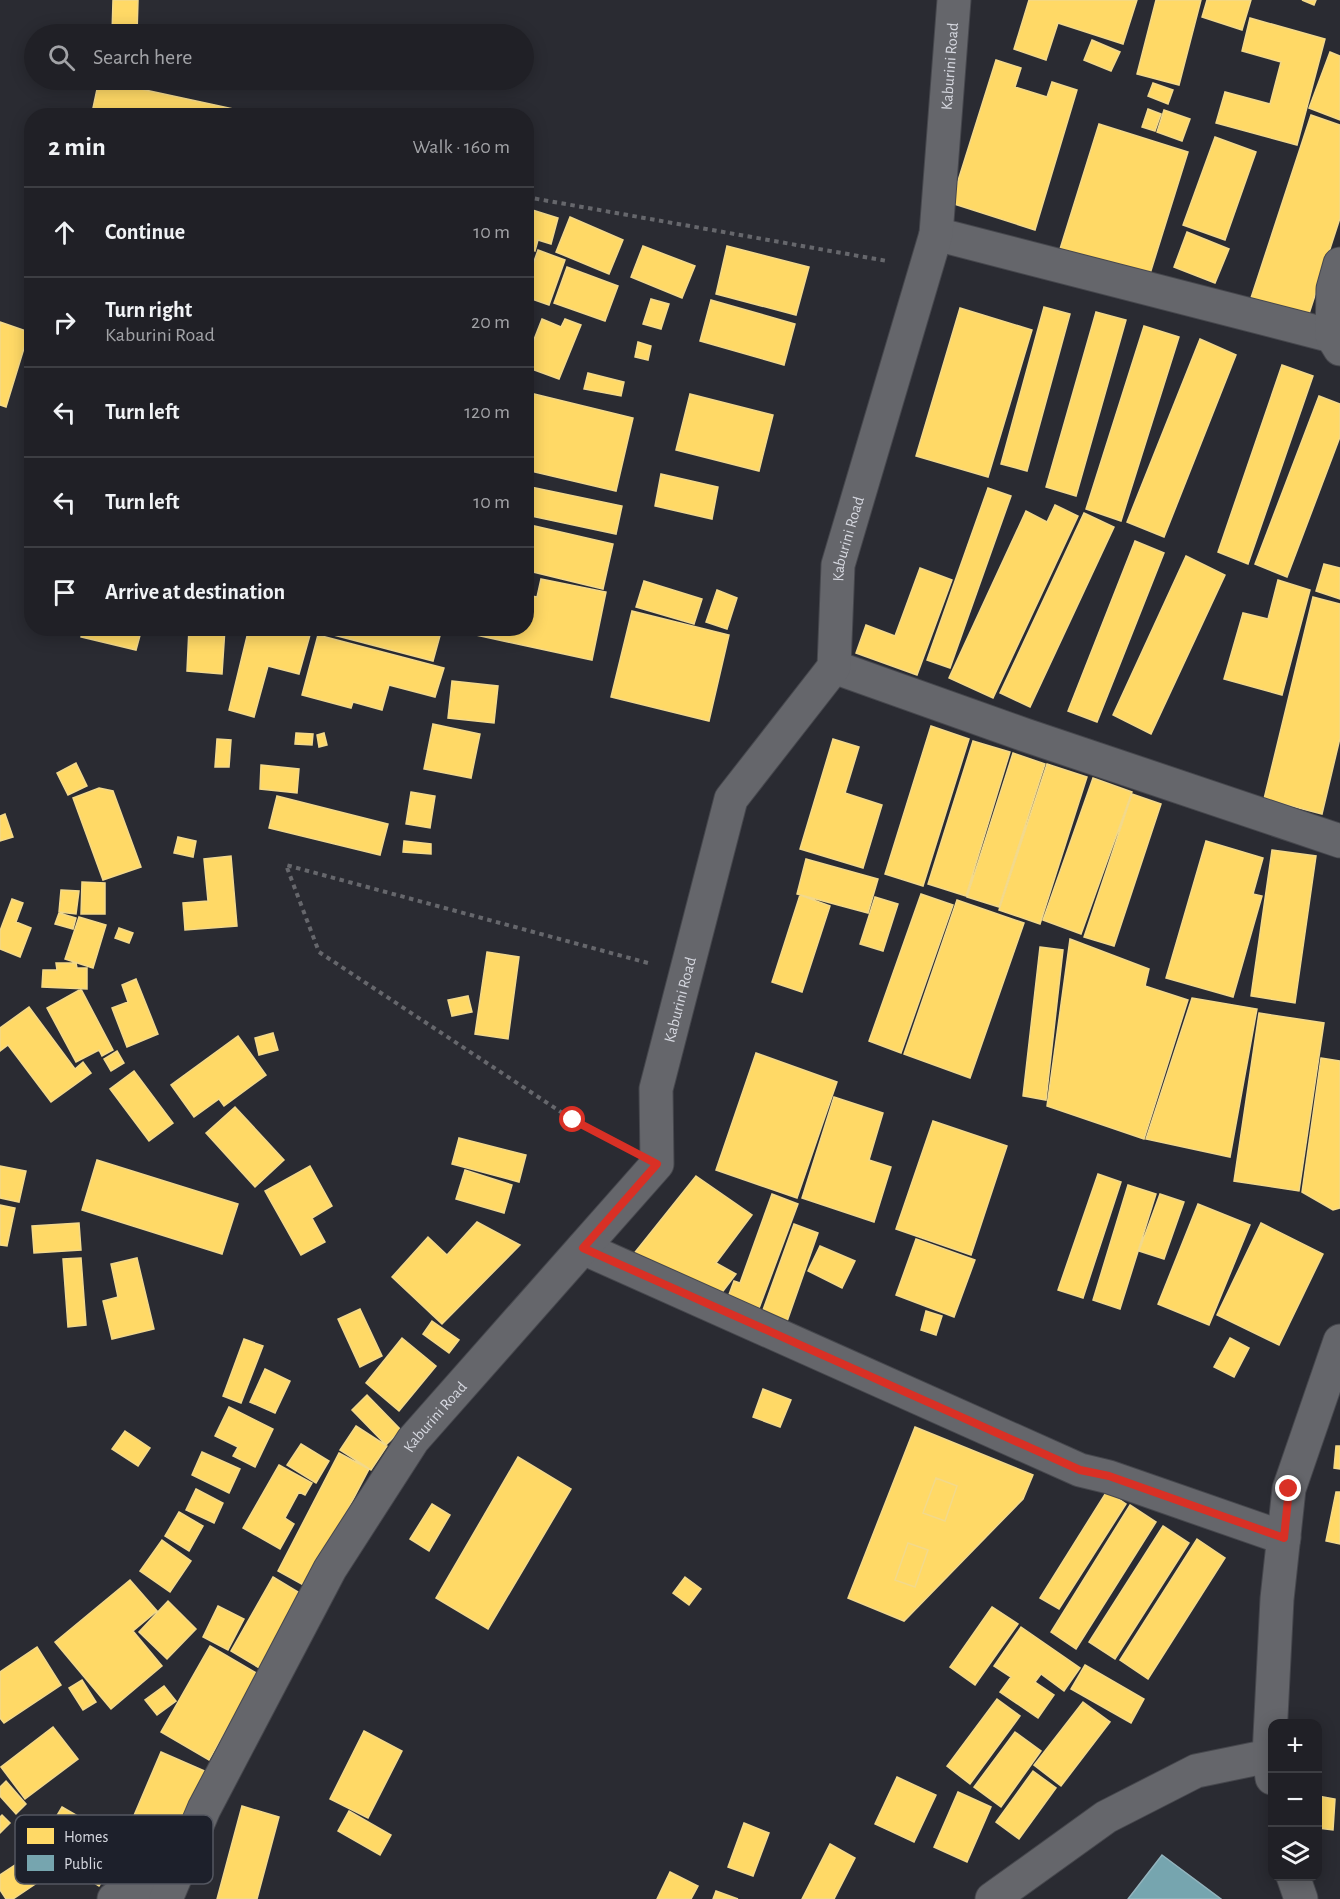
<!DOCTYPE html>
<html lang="en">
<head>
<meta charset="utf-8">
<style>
  :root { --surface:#202026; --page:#2d2d32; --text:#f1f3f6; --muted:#a2a3a7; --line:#3d3e43 }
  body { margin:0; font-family:"Alegreya Sans",sans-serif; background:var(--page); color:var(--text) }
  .controls { position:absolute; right:18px; bottom:18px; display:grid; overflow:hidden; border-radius:12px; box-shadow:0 3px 15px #0003 }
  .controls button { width:54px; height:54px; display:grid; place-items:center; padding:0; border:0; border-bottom:2px solid var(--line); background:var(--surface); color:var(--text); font:30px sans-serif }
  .stop { position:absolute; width:18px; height:18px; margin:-14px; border:4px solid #d93025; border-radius:50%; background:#fff }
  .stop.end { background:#d93025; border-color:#fff; box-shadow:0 2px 6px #0008 }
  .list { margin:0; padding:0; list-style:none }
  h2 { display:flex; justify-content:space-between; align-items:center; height:78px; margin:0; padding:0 24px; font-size:26px }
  h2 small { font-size:20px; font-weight:400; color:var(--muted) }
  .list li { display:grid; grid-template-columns:39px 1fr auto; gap:18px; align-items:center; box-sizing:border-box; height:90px; padding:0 24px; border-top:2px solid var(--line) }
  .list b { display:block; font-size:22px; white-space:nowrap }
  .list p { margin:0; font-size:20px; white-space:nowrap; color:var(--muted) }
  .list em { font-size:20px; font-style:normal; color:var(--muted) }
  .icon { flex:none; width:33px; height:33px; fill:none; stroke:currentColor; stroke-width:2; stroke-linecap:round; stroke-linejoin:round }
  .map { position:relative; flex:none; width:1340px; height:1899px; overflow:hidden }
  .search { position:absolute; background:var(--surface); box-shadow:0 3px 15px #0003; left:24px; top:24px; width:510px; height:66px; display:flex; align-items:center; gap:15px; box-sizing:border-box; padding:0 21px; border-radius:33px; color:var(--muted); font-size:22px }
  .panel { position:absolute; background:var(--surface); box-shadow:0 3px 15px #0003; left:24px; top:108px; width:510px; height:528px; border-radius:24px }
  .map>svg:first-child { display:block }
  .homes { fill:#ffd966; stroke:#f3d98b; stroke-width:1.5; fill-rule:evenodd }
  .public { fill:#76a5af; stroke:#93b4be; stroke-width:1.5 }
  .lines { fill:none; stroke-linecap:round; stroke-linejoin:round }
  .street-casing { stroke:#46474d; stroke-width:35 }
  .path { stroke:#66676c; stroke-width:4; stroke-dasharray:4.5 4.5; stroke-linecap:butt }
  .street { stroke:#65666b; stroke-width:33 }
  .route { stroke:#d93025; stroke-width:8 }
  .labels { text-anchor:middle; stroke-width:6; stroke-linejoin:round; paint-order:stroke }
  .street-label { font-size:16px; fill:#d6d8e0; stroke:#1d202b }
  .key { fill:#1d202b; stroke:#545761; stroke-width:1.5 }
  .key-label { font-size:16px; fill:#d6d8e0 }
</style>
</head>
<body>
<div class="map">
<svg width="1340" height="1899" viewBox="0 0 1340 1899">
  <rect width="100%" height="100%" fill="#2a2b32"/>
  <!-- homes -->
  <path class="homes" d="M 113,0 L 138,0 L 137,34 L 112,34 Z
    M 1029,0 L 1137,0 L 1123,44 L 1058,23 L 1046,60 L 1014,49 Z
    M 1156,0 L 1201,0 L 1179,85 L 1137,74 Z
    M 1207,0 L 1251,0 L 1242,30 L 1202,17 Z
    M 1302,0 L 1316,0 L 1314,5 Z
    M 1250,18 L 1325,39 L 1297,145 L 1216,123 L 1225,92 L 1270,104 L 1281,62 L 1242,51 Z
    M 1092,40 L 1120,52 L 1111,71 L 1084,60 Z
    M 1330,52 L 1340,56 L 1340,120 L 1309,108 Z
    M 996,60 L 1021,68 L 1015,87 L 1047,97 L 1052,82 L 1077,90 L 1035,230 L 951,203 Z
    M 99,80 L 243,111 L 242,116 L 124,116 L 93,108 Z
    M 1153,83 L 1173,90 L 1168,104 L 1148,96 Z
    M 1148,109 L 1161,114 L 1155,131 L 1142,127 Z
    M 1164,110 L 1190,119 L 1182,141 L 1157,132 Z
    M 1311,115 L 1340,125 L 1340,218 L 1306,323 L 1249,304 Z
    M 1099,124 L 1188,152 L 1149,277 L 1060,249 Z
    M 1215,137 L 1256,152 L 1225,240 L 1183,225 Z
    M 526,208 L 558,218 L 551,244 L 538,240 L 535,251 L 526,248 Z
    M 570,217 L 623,240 L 609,274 L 556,252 Z
    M 1187,232 L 1229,249 L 1215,283 L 1174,267 Z
    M 643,246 L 695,266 L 682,298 L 631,277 Z
    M 727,246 L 809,267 L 796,315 L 716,294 Z
    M 538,250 L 565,260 L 549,305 L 526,297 L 526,284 Z
    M 567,267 L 618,286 L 605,321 L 554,303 Z
    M 651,299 L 669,304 L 661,329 L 643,324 Z
    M 711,300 L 795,324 L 784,365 L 700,341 Z
    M 1044,307 L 1070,314 L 1027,471 L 1001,464 Z
    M 960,308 L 1032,330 L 988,477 L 916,456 Z
    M 1096,312 L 1126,320 L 1076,496 L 1046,487 Z
    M 542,319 L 561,327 L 565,319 L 581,325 L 559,379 L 526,367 L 526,360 Z
    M 0,322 L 29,332 L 6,407 L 0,405 Z
    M 1144,326 L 1179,337 L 1121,521 L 1086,509 Z
    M 1200,339 L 1236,355 L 1164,537 L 1127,522 Z
    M 638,342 L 651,346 L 648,360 L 635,357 Z
    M 1282,365 L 1313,376 L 1248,564 L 1218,552 Z
    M 588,373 L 624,382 L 621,396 L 584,389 Z
    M 526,392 L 633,418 L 616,491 L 526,470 Z
    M 690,394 L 773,415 L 759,471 L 676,450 Z
    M 1319,396 L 1340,404 L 1340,437 L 1287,577 L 1255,564 Z
    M 661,474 L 718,487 L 712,519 L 655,506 Z
    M 526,486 L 622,506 L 616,534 L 526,515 Z
    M 988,488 L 1011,496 L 950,668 L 927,660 Z
    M 1055,505 L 1078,516 L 993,698 L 949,678 L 1026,511 L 1047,522 Z
    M 1084,513 L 1114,527 L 1030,707 L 1000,693 Z
    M 526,524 L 613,544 L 603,589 L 533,572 L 529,590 L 526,589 Z
    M 1135,541 L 1164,553 L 1097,722 L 1068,711 Z
    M 1186,556 L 1225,575 L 1151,734 L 1113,715 Z
    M 1324,564 L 1340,568 L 1340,599 L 1316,591 Z
    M 920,568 L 952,580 L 917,675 L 856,653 L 866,625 L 895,636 Z
    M 541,579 L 606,592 L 592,660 L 471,634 L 472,628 L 526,628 L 526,595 L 537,597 Z
    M 1278,580 L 1310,590 L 1282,695 L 1224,679 L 1243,613 L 1268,619 Z
    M 644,581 L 702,599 L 694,624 L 636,607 Z
    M 717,590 L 737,598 L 727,629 L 706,622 Z
    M 1313,597 L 1340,604 L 1340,738 L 1322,814 L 1264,799 Z
    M 632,611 L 729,635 L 709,721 L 611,697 Z
    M 83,628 L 142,628 L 136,650 L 81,637 Z
    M 189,628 L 225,628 L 222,674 L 187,671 Z
    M 249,628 L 283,628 L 310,635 L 299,674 L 268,666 L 254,717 L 229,710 Z
    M 307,628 L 428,628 L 441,632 L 433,661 Z
    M 318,635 L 444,668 L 435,697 L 389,685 L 382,710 L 353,702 L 351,708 L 302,695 Z
    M 452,681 L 498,686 L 494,723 L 448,718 Z
    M 433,724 L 480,734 L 471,778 L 424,769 Z
    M 931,726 L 969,739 L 923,886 L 885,874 Z
    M 296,733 L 313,734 L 312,745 L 295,744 Z
    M 324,733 L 327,745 L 319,747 L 317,735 Z
    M 217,739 L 231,740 L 229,767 L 215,767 Z
    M 833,739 L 859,747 L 845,793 L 882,805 L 863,868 L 800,849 Z
    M 973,741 L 1010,752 L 966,896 L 928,884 Z
    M 1013,753 L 1045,764 L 999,907 L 967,897 Z
    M 76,763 L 87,786 L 68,795 L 57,773 Z
    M 1047,764 L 1087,777 L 1040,924 L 999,910 Z
    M 261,765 L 299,769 L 297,793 L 260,789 Z
    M 1093,778 L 1132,792 L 1081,934 L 1043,920 Z
    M 99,788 L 113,791 L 141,867 L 103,880 L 73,798 Z
    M 411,792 L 435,796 L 430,828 L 406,824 Z
    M 1132,794 L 1161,804 L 1114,946 L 1084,937 Z
    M 277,796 L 388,824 L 380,855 L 269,828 Z
    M 5,814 L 13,837 L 0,841 L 0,816 Z
    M 178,837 L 196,841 L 193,857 L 174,853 Z
    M 404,841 L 431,844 L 431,854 L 403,852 Z
    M 1206,841 L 1263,858 L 1253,894 L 1262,896 L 1233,997 L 1166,978 Z
    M 1272,850 L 1316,856 L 1295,1003 L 1251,996 Z
    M 231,856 L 237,926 L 185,930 L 183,903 L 208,901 L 204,859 Z
    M 806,859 L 878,879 L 868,913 L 797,894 Z
    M 82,882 L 105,883 L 105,914 L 81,914 Z
    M 61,890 L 79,891 L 76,914 L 59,912 Z
    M 921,894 L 953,905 L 901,1053 L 869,1041 Z
    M 800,895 L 830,906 L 802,992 L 772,982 Z
    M 875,897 L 898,904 L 883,951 L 860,944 Z
    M 12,899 L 23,903 L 16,922 L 31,928 L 20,957 L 0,949 L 0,931 Z
    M 957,900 L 1024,923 L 970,1078 L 904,1054 Z
    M 59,913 L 76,918 L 73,929 L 55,924 Z
    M 79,917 L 106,925 L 93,968 L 65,959 Z
    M 119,928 L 133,933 L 129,943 L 115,938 Z
    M 1070,939 L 1149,969 L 1145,986 L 1188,1000 L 1144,1139 L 1047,1106 Z
    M 1040,947 L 1063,950 L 1046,1100 L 1023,1096 Z
    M 487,952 L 519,957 L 508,1039 L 475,1034 Z
    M 56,963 L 76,963 L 77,968 L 87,968 L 87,989 L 42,987 L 43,970 L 57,970 Z
    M 136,979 L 158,1034 L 127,1047 L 112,1008 L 128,1002 L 122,985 Z
    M 81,989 L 113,1050 L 102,1056 L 99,1050 L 76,1062 L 47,1008 Z
    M 468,996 L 472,1012 L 452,1016 L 448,1000 Z
    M 1192,998 L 1257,1009 L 1230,1157 L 1146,1139 Z
    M 29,1007 L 75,1069 L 83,1062 L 91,1073 L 51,1102 L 8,1045 L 0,1051 L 0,1028 Z
    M 1259,1013 L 1324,1023 L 1299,1191 L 1234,1181 Z
    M 273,1033 L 278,1050 L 259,1055 L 255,1038 Z
    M 238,1036 L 266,1075 L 224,1106 L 219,1099 L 194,1117 L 171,1085 Z
    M 117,1051 L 124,1063 L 111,1071 L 104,1059 Z
    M 756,1053 L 837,1082 L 797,1198 L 716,1170 Z
    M 1321,1058 L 1340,1061 L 1340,1208 L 1333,1210 L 1302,1192 Z
    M 134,1071 L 173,1123 L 149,1141 L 110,1089 Z
    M 834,1097 L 883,1113 L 869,1160 L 891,1167 L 874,1222 L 802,1198 Z
    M 235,1107 L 284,1160 L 255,1187 L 206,1133 Z
    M 933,1121 L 1007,1146 L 971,1255 L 896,1229 Z
    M 459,1138 L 526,1155 L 519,1182 L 452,1164 Z
    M 97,1160 L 238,1204 L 222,1254 L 82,1210 Z
    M 0,1166 L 26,1171 L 19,1202 L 0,1198 Z
    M 310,1166 L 332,1206 L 312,1218 L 325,1242 L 301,1255 L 265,1191 Z
    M 465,1170 L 512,1185 L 504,1213 L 456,1199 Z
    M 1098,1174 L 1121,1182 L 1083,1298 L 1058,1290 Z
    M 696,1176 L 752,1215 L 716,1263 L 736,1274 L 717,1299 L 632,1256 Z
    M 1128,1185 L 1156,1194 L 1120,1309 L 1093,1300 Z
    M 772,1194 L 798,1204 L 755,1319 L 724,1308 L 734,1281 L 740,1283 Z
    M 1160,1194 L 1184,1202 L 1164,1259 L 1139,1251 Z
    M 1198,1204 L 1250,1225 L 1209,1325 L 1158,1304 Z
    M 0,1205 L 15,1208 L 7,1246 L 0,1245 Z
    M 477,1222 L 520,1245 L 442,1324 L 392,1277 L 428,1237 L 447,1255 Z
    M 79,1223 L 81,1250 L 34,1253 L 32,1226 Z
    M 1261,1223 L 1323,1254 L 1279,1345 L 1217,1315 Z
    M 794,1224 L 818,1233 L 784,1330 L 759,1321 Z
    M 916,1239 L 975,1260 L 954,1317 L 896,1295 Z
    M 820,1246 L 855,1261 L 842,1288 L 808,1271 Z
    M 81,1258 L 86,1325 L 68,1327 L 63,1259 Z
    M 137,1258 L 154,1329 L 112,1339 L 103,1301 L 118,1297 L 111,1264 Z
    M 360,1309 L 382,1356 L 360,1367 L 338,1319 Z
    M 926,1311 L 942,1316 L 936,1335 L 921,1330 Z
    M 432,1321 L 459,1340 L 449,1353 L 423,1334 Z
    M 402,1338 L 436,1366 L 399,1411 L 366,1383 Z
    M 1230,1338 L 1249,1348 L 1234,1377 L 1214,1367 Z
    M 244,1339 L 263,1346 L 241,1403 L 223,1396 Z
    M 265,1369 L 290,1381 L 275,1413 L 250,1402 Z
    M 763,1389 L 791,1400 L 780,1427 L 753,1417 Z
    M 367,1395 L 401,1430 L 386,1445 L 352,1410 Z
    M 229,1407 L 273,1429 L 255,1467 L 233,1456 L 238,1447 L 215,1436 Z
    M 356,1426 L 387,1446 L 371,1470 L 340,1450 Z
    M 915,1427 L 1033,1475 L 1023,1499 L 904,1621 L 848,1598 ZM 936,1478 L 957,1486 L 945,1521 L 923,1513 ZM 908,1543 L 928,1550 L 915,1587 L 895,1580 Z
    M 125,1431 L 150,1448 L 138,1466 L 112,1449 Z
    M 301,1444 L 329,1461 L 316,1483 L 287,1465 Z
    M 1336,1446 L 1340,1446 L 1340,1469 L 1334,1468 Z
    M 202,1452 L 240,1469 L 229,1493 L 192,1475 Z
    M 339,1453 L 369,1469 L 307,1587 L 278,1571 Z
    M 518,1457 L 571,1489 L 488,1629 L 436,1598 Z
    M 279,1465 L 312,1483 L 305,1495 L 299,1492 L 285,1518 L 294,1524 L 280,1549 L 243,1528 Z
    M 936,1478 L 957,1486 L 945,1521 L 923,1513 Z
    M 196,1489 L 223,1503 L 214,1523 L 186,1510 Z
    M 1107,1491 L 1126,1504 L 1059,1609 L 1040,1598 Z
    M 1336,1492 L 1340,1492 L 1340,1544 L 1326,1541 Z
    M 432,1504 L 450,1515 L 429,1551 L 410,1539 Z
    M 1130,1505 L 1156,1522 L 1076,1649 L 1051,1632 Z
    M 179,1512 L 203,1526 L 189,1551 L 165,1536 Z
    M 1163,1526 L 1189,1543 L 1115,1659 L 1089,1642 Z
    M 1197,1539 L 1225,1558 L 1148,1679 L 1120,1660 Z
    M 162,1540 L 191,1561 L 170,1592 L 140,1571 Z
    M 908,1543 L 928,1550 L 915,1587 L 895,1580 Z
    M 273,1577 L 308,1598 L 266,1672 L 231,1651 Z
    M 685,1577 L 701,1589 L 689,1605 L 673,1593 Z
    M 130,1580 L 157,1611 L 133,1631 L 162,1666 L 111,1709 L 55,1642 Z
    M 168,1601 L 196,1629 L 167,1659 L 139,1632 Z
    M 218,1606 L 244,1619 L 228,1650 L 203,1637 Z
    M 992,1607 L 1018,1624 L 975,1685 L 950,1667 Z
    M 1021,1627 L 1080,1668 L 1064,1691 L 1041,1674 L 1035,1682 L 1054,1695 L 1038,1718 L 1000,1692 L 1011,1677 L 994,1666 Z
    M 210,1646 L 258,1674 L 209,1760 L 161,1732 Z
    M 37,1647 L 61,1685 L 4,1723 L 0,1718 L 0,1672 Z
    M 1085,1665 L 1144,1699 L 1131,1723 L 1071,1689 Z
    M 82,1680 L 96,1702 L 83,1710 L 69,1688 Z
    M 164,1686 L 176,1701 L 157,1715 L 145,1700 Z
    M 997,1699 L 1020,1716 L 970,1784 L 947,1766 Z
    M 1083,1702 L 1110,1722 L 1061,1786 L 1034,1765 Z
    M 53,1727 L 78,1759 L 25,1799 L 1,1767 Z
    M 364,1731 L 402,1751 L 368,1818 L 330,1799 Z
    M 1015,1732 L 1041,1751 L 1001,1807 L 974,1787 Z
    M 161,1752 L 209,1773 L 167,1874 L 118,1853 Z
    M 1033,1771 L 1056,1788 L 1019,1839 L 996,1822 Z
    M 897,1777 L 936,1795 L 914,1842 L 875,1824 Z
    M 6,1781 L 26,1804 L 16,1814 L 0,1796 L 0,1787 Z
    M 958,1792 L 991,1807 L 967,1862 L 934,1847 Z
    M 1318,1796 L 1335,1799 L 1333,1830 L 1318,1828 Z
    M 242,1806 L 279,1817 L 257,1899 L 217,1899 Z
    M 62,1807 L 121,1841 L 108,1864 L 49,1829 Z
    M 349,1811 L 391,1835 L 380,1855 L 338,1831 Z
    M 2,1815 L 10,1823 L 0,1833 L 0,1817 Z
    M 744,1823 L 769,1833 L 753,1876 L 728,1867 Z
    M 34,1829 L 59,1868 L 13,1899 L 6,1899 L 0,1890 L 0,1875 L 27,1857 L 17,1841 Z
    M 830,1844 L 855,1858 L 834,1899 L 802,1899 Z
    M 87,1852 L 111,1868 L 99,1886 L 75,1871 Z
    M 670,1872 L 698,1886 L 691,1899 L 657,1899 Z
    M 716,1891 L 738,1899 L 713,1899 Z"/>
  <!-- public -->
  <path class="public" d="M 1162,1855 L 1221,1899 L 1128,1899 Z"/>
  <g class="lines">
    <defs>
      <g id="street">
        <path d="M 936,234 L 1332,336"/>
        <path d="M 1340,264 L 1333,289 L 1332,336 L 1340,349"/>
        <path d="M 834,667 L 1025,735 L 1340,841"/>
        <path d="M 583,1248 L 1080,1470 L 1109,1477 L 1284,1538"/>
        <path d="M 1272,1778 L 1269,1756 L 1277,1599 L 1289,1489 L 1340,1341"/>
        <path d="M 1293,1876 L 1301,1899"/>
        <path d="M 114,1899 L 170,1887"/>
        <path id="s1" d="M 166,1899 L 204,1809 L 330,1569 L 413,1440 L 657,1164 L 656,1089 L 731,799 L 834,667 L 838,565 L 936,234 L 954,0"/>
        <path d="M 992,1899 L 1106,1817 L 1196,1771 L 1269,1756"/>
      </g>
    </defs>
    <!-- street casing -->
    <use href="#street" class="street-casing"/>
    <!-- path -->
    <path class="path" d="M 526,197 L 887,261
      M 618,1144 L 573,1120 L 319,952 L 286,865 L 648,963"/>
    <!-- street -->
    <use href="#street" class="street"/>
  </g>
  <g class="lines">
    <!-- route -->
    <path class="route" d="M 573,1120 L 657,1164 L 583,1248 L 1080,1470 L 1109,1476 L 1284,1538 L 1289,1489"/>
  </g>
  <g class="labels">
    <!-- street labels -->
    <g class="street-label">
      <text dy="6" stroke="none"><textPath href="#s1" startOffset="2048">Kaburini Road</textPath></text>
      <text dy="6" stroke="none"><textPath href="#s1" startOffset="1562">Kaburini Road</textPath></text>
      <text dy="6" stroke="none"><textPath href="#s1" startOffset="1058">Kaburini Road</textPath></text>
      <text dy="6" stroke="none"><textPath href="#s1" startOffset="554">Kaburini Road</textPath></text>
    </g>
  </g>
  <!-- legend -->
  <rect x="15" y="1815" width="198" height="69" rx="9" class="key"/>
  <rect x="27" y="1828" width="27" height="16" fill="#ffd966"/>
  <rect x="27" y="1855" width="27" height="16" fill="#76a5af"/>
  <g class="key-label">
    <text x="64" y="1842">Homes</text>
    <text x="64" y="1869">Public</text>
  </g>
</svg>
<div class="controls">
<button>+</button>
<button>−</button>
<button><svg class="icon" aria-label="layers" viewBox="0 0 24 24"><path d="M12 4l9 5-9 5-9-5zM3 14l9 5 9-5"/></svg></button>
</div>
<div class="stop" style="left:573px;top:1120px"></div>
<div class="stop end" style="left:1289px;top:1489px"></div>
<div class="search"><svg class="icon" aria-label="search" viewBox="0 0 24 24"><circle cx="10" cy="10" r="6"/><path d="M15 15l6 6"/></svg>Search here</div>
<section class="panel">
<h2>2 min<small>Walk · 160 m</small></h2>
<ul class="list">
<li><svg class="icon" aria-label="ahead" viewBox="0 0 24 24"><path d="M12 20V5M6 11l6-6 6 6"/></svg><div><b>Continue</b></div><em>10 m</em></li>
<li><svg class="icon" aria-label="right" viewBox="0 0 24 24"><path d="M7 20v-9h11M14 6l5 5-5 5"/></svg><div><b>Turn right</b><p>Kaburini Road</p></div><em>20 m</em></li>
<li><svg class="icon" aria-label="left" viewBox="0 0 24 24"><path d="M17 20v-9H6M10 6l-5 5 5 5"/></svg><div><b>Turn left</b></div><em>120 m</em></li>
<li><svg class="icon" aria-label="left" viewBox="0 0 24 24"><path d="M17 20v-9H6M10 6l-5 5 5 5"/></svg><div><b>Turn left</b></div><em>10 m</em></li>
<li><svg class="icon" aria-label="arrive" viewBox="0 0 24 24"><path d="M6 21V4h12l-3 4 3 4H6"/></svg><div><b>Arrive at destination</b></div></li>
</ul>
</section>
</div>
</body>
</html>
